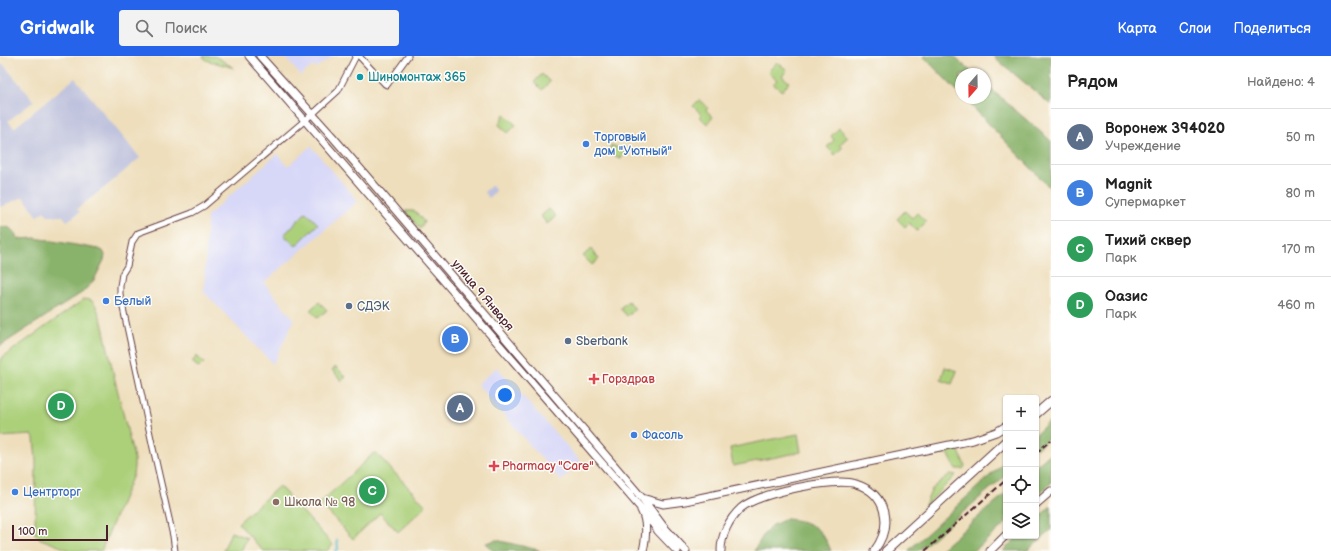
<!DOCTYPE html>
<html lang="ru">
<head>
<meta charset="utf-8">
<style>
  :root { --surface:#fff; --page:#f2f2f2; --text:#222; --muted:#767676; --line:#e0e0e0; --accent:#2563eb }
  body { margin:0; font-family:"Balsamiq Sans",sans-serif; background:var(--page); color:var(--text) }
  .controls { position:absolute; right:12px; bottom:12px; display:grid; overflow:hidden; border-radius:4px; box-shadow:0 1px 3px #0004 }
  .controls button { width:36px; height:36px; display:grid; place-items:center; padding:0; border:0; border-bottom:1px solid var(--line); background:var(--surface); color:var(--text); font:20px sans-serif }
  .compass { position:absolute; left:955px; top:12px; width:36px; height:36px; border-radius:50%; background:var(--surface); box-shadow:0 1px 3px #0004; rotate:200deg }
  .scale { position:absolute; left:12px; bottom:10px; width:96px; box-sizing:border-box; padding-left:4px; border:2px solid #4a1f2b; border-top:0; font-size:11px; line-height:14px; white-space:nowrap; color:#4a1f2b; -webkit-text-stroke:3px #fdfcf7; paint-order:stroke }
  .you { position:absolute; left:505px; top:339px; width:14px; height:14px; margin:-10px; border:3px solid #fff; border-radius:50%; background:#1a73e8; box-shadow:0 0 0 6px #1a73e833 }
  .badge { display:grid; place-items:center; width:26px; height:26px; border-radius:50%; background:var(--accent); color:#fff; font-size:13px; font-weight:700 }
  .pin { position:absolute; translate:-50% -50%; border:2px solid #fff; box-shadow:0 1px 4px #0006 }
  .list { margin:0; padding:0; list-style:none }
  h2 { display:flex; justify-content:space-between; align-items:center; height:52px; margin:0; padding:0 16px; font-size:17px }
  h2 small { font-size:13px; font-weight:400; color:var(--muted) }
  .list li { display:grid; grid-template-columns:26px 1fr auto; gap:12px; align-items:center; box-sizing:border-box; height:56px; padding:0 16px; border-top:1px solid var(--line) }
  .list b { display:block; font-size:15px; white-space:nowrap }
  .list p { margin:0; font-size:13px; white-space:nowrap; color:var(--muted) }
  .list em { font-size:13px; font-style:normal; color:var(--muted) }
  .icon { flex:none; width:22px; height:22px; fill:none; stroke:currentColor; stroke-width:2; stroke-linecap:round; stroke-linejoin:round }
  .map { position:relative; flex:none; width:1051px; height:495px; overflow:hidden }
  header { display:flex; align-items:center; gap:24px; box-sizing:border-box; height:56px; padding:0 20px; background:var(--accent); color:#fff }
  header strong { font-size:19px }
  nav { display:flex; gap:22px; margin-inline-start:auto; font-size:14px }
  .search { width:280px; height:36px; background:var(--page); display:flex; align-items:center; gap:10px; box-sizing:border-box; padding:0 14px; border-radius:4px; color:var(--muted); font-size:15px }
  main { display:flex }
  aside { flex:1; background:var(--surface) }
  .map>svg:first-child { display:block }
  .built { fill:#d7d7f8 }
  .industrial { fill:#bfc2dd }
  .green { fill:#acd07a; stroke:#7b7852 }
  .forest { fill:#89b26a; stroke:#6a684a }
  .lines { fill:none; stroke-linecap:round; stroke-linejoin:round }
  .stream { stroke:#4eb7cb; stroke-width:2 }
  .minor-casing { stroke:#633c41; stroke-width:7 }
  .secondary-casing { stroke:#633c41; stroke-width:9 }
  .trunk-casing { stroke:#633c41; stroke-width:10 }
  .minor { stroke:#fff; stroke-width:5 }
  .secondary { stroke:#fff; stroke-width:7 }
  .trunk { stroke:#fff; stroke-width:8 }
  .rail { stroke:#4a1f2b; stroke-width:2; stroke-dasharray:6 3; stroke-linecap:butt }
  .culture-dot { fill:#0f9aa8; stroke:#fdfcf7; stroke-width:1.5 }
  .shop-dot { fill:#3f7fe0; stroke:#fdfcf7; stroke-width:1.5 }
  .service-dot { fill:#5c6f8a; stroke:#fdfcf7; stroke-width:1.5 }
  .health-dot { fill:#e0444e; stroke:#fdfcf7; stroke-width:1.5 }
  .education-dot { fill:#8d6e63; stroke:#fdfcf7; stroke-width:1.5 }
  .labels { text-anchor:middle; stroke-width:3; stroke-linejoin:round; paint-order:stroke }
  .culture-label { font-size:12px; fill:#0d838f; stroke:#fdfcf7; text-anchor:start }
  .shop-label { font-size:12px; fill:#366cbe; stroke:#fdfcf7; text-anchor:start }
  .street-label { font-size:12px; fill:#4a1f2b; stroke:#fdfcf7 }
  .service-label { font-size:12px; fill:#4e5e75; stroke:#fdfcf7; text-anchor:start }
  .health-label { font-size:12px; fill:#be3a42; stroke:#fdfcf7; text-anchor:start }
  .education-label { font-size:12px; fill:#785e54; stroke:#fdfcf7; text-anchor:start }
</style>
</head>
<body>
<header>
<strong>Gridwalk</strong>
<div class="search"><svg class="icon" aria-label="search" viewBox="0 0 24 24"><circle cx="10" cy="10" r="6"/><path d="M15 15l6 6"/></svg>Поиск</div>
<nav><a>Карта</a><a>Слои</a><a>Поделиться</a></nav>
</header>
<main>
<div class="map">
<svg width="1051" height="495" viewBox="0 0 1051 495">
  <rect width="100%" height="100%" fill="#fdfcf7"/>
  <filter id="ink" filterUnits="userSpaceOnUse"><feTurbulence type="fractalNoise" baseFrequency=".025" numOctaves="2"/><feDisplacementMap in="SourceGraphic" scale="8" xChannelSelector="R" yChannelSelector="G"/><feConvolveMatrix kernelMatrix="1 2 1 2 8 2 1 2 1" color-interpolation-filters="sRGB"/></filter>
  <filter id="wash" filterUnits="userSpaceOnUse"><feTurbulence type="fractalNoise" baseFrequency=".012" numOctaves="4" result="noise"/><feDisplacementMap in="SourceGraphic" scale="16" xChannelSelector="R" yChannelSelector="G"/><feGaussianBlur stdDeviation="0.9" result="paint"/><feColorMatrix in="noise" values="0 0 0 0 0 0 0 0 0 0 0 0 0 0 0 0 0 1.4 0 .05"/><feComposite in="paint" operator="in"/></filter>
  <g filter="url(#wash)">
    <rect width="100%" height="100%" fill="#eedebc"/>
    <!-- built -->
    <path class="built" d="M 284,0 L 334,0 L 315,12 L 312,10 L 301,20 Z
      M 311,90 L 358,145 L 264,227 L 294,264 L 273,308 L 204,236 L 207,160 L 277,98 L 288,110 Z
      M 497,311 L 581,406 L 561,425 L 477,328 Z"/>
    <!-- industrial -->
    <path class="industrial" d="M 3,8 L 34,45 L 8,65 L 14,72 L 75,22 L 140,102 L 109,128 L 77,153 L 80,156 L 67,165 L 63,160 L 49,160 L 44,155 L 38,160 L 23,141 L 0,151 L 0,26 L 2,25 L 0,10 Z
      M 492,129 L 496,135 L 489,142 L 484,136 Z"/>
    <!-- green -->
    <path class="green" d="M 203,0 L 215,0 L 234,12 L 206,4 Z
      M 777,6 L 787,14 L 782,20 L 789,26 L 782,35 L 773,28 L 777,24 L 768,16 Z
      M 542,18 L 550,26 L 542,34 L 534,26 Z
      M 699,44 L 708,52 L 706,54 L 713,61 L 707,68 L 700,61 L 702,59 L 693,50 Z
      M 504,58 L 516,69 L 508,77 L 499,69 Z
      M 839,72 L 848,81 L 840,88 L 843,91 L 835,99 L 827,91 L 834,84 L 831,80 Z
      M 611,89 L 624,94 L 621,103 L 608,98 Z
      M 549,153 L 556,160 L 547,168 L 541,160 Z
      M 405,155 L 415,155 L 424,166 L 420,173 Z
      M 905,155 L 912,162 L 917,157 L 926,166 L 917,175 L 909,167 L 905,171 L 897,163 Z
      M 306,156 L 318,168 L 296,190 L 284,179 Z
      M 591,193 L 599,203 L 592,209 L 583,200 Z
      M 87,243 L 92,245 L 96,250 L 102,266 L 114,320 L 134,402 L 134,411 L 133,419 L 101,495 L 72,495 L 38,482 L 35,479 L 36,405 L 34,382 L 32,379 L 0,381 L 0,303 L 83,244 Z
      M 628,245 L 635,253 L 627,260 L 620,252 Z
      M 319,246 L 327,254 L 318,262 L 310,254 Z
      M 197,300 L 204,307 L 199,312 L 192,306 Z
      M 336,311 L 346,321 L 342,325 L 332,314 Z
      M 945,311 L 957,315 L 952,328 L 941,324 Z
      M 798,378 L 801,396 L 733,410 L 730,392 Z
      M 956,394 L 959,395 L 965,410 L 963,413 L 956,413 L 948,397 L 924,402 L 923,400 Z
      M 375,396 L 426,450 L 398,476 L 380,457 L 353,483 L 320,447 Z
      M 950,418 L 956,419 L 924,451 L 932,433 Z
      M 279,430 L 333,489 L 327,495 L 263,495 L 238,467 Z
      M 231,476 L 247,482 L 241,495 L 223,495 Z"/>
    <!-- forest -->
    <path class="forest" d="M 923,0 L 953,0 L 974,18 L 961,18 L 961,39 Z
      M 993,0 L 1051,0 L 1051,49 Z
      M 985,28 L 1051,85 L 1051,133 L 964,42 L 985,42 Z
      M 0,171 C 13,170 12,175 19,183 L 35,182 L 99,193 L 103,195 L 105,199 L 104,204 L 94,224 L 83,236 L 0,290 Z
      M 1051,364 L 1051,380 L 1036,393 L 1036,378 Z
      M 1051,397 L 1051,427 L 1036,440 L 1036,410 Z
      M 1006,405 L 1006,419 L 918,495 L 908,495 Z
      M 1006,437 L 1006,467 L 974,495 L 939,495 Z
      M 1051,450 L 1051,474 L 1027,495 L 1003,495 L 1019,480 L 1036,480 L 1036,464 Z
      M 786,463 C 811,465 822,472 831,495 L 754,495 L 764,478 L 771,470 Z
      M 496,484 L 539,494 L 539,495 L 493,495 L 486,487 Z"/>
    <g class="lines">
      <!-- stream -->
      <path class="stream" d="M 336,495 L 338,493 L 337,484"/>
    </g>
  </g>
  <g filter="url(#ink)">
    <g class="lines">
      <defs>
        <path id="minor" d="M 359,0 L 385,28 L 387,29 L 408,0
          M 175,495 L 173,480 L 153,392 L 120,238 L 120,230 L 122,218 L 127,210 L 132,186 L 138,177 L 192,157 L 204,150 L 316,55 L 338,35 L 356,0"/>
        <path id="secondary" d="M 249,0 L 646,458 L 658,475 L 677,495
          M 260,0 L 332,80 L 454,222 L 642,442 L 663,470 L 686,495
          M 642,442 L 663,448 L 685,445 L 973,384 L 996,376 L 1006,370
          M 1036,448 L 1051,435
          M 641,454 C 648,466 646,482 643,495
          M 721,495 C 721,479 729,463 741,452 C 758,437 835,421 856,428 C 887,438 893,470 874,495
          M 990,495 L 1006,479"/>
        <path id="trunk" d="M 1036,358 L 1051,345
          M 886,495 L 1006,385"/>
      </defs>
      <!-- minor casing -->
      <use href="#minor" class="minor-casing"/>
      <!-- secondary casing -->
      <use href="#secondary" class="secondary-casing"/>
      <!-- trunk casing -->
      <use href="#trunk" class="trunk-casing"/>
      <!-- minor -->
      <use href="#minor" class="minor"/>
      <!-- secondary -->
      <use href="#secondary" class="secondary"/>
      <!-- trunk -->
      <use href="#trunk" class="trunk"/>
      <!-- rail -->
      <path class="rail" d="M 1036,397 L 1051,384
        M 925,495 L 1006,424"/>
    </g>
  </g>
  <!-- markers -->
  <circle class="culture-dot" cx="360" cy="21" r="4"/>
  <g class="shop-dot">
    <circle cx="586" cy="88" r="4"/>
    <circle cx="106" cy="245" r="4"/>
    <circle cx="634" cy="379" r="4"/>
    <circle cx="15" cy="436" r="4"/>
  </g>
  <g class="service-dot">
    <circle cx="349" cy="250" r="4"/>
    <circle cx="568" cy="285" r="4"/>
  </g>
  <g class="health-dot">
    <path d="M592 317h4v4h4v4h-4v4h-4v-4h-4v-4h4z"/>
    <path d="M492 404h4v4h4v4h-4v4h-4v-4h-4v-4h4z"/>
  </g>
  <circle class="education-dot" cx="276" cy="446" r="4"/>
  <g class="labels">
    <!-- culture labels -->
    <g class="culture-label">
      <text x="368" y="25">Шиномонтаж 365</text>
    </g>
    <!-- shop labels -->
    <g class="shop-label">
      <text x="594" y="85">Торговый<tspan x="594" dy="14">дом "Уютный"</tspan></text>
      <text x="114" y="249">Белый</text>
      <text x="642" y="383">Фасоль</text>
      <text x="23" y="440">Центрторг</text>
    </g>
    <!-- street labels -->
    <g class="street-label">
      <text transform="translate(483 239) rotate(50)" y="4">улица 9 Января</text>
    </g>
    <!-- service labels -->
    <g class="service-label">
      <text x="357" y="254">СДЭК</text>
      <text x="576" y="289">Sberbank</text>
    </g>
    <!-- health labels -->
    <g class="health-label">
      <text x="602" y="327">Горздрав</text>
      <text x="502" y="414">Pharmacy "Care"</text>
    </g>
    <!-- education labels -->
    <g class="education-label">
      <text x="284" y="450">Школа № 98</text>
    </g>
  </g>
</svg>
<div class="controls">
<button>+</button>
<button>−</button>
<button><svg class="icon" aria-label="locate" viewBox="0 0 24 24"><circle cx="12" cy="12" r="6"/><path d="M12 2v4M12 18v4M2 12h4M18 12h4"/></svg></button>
<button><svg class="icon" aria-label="layers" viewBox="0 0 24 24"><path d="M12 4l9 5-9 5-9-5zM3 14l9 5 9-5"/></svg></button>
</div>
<svg class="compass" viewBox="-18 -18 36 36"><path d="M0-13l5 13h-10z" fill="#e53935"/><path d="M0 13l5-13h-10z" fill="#767676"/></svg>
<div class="scale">100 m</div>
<div class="you"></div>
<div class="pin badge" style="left:460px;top:352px;background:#5c6f8a">A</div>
<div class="pin badge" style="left:455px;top:283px;background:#3f7fe0">B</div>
<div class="pin badge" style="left:372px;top:435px;background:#2e9e5b">C</div>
<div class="pin badge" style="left:61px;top:350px;background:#2e9e5b">D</div>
</div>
<aside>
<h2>Рядом<small>Найдено: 4</small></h2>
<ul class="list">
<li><span class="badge" style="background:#5c6f8a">A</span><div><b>Воронеж 394020</b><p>Учреждение</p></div><em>50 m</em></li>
<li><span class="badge" style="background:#3f7fe0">B</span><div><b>Magnit</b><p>Супермаркет</p></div><em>80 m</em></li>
<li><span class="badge" style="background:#2e9e5b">C</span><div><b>Тихий сквер</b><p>Парк</p></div><em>170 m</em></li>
<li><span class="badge" style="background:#2e9e5b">D</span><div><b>Оазис</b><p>Парк</p></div><em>460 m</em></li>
</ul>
</aside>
</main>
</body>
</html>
